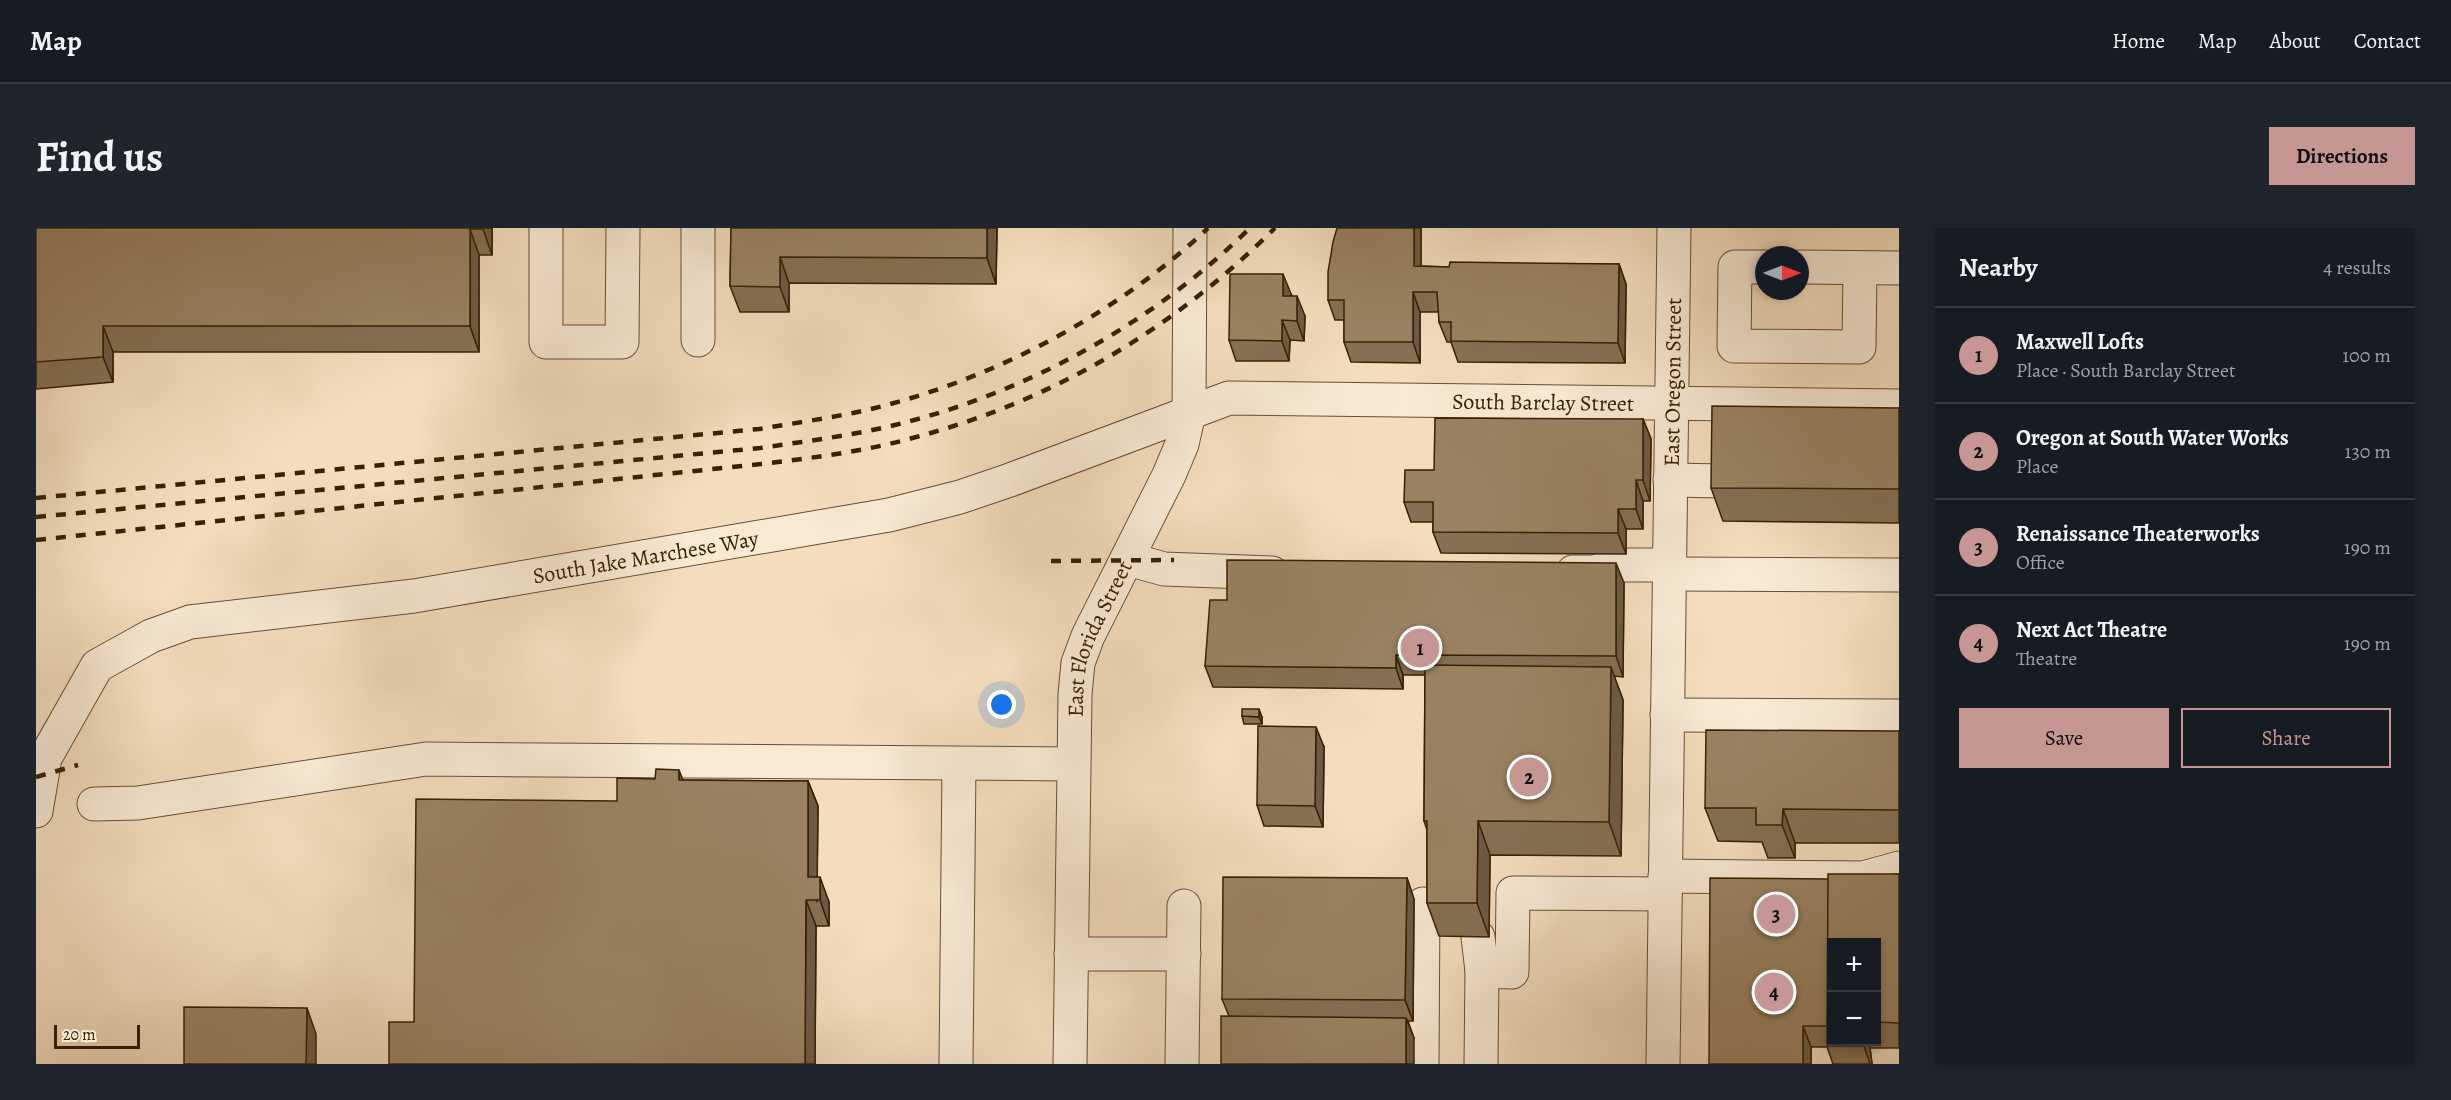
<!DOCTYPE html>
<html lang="en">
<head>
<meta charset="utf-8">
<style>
  :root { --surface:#171b24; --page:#20242c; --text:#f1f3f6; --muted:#9ea1a6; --line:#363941; --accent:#c59692 }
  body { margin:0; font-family:Alegreya,serif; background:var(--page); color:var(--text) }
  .controls { position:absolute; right:18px; bottom:18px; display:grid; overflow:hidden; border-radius:0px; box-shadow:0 3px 9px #0003 }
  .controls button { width:54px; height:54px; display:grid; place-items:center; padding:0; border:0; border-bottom:2px solid var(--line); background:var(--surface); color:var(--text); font:30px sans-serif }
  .compass { position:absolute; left:1719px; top:18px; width:54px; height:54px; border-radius:50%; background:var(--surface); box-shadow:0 3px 9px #0003; rotate:90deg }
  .scale { position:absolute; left:18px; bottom:15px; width:86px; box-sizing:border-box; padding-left:6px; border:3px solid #382000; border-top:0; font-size:16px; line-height:21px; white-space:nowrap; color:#382000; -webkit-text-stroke:4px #f7e9d4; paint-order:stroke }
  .you { position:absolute; left:966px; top:477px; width:21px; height:21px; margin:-15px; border:4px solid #fff; border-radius:50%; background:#1a73e8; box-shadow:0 0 0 9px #1a73e833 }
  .badge { display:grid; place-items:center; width:39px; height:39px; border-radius:50%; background:var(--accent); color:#111; font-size:20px; font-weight:700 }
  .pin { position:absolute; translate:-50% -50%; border:3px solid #fff; box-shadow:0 2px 6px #0006 }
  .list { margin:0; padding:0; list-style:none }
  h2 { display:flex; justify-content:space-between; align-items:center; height:78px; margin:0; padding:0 24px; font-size:26px }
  h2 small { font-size:20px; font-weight:400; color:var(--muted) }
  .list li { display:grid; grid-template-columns:39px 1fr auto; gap:18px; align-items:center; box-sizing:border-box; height:96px; padding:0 24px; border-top:2px solid var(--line) }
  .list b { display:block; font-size:22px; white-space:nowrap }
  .list p { margin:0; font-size:20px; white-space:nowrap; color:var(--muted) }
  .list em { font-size:20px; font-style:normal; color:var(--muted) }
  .actions { display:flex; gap:12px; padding:18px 24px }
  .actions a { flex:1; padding:14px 0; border:2px solid var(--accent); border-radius:0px; text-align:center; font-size:21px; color:var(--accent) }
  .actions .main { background:var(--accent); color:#111 }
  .map { position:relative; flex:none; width:1863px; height:836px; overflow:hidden; border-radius:0px }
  header { display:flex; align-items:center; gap:36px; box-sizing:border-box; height:84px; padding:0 30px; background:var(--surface); border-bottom:2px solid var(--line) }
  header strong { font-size:28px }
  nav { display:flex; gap:33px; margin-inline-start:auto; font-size:21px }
  .intro { display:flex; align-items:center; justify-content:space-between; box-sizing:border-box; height:144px; padding:0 36px }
  h1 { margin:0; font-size:42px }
  .button { padding:15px 27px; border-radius:0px; background:var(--accent); color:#111; font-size:21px; font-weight:700 }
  main { display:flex; gap:36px; padding:0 36px }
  aside { flex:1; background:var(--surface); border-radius:0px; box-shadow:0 3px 9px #0003 }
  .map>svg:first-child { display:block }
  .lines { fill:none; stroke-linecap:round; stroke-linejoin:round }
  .minor-casing { stroke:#674f2f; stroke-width:35 }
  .minor { stroke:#f7e9d4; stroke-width:33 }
  .rail { stroke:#382000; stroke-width:4.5; stroke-dasharray:10 10; stroke-linecap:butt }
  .wall { fill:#847054; stroke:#382000; stroke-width:1.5; fill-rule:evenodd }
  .shaded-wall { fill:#6b5b45; stroke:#382000; stroke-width:1.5 }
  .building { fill:#998262; stroke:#382000; stroke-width:1.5 }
  .labels { text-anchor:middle; stroke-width:5; stroke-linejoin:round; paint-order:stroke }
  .street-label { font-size:22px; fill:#382000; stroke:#f7e9d4 }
</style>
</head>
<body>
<header>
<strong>Map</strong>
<nav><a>Home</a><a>Map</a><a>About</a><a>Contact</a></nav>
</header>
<div class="intro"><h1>Find us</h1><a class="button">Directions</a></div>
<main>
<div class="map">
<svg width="1863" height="836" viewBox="0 0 1863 836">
  <rect width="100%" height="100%" fill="#f3ddbd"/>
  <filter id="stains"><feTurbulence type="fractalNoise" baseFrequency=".00333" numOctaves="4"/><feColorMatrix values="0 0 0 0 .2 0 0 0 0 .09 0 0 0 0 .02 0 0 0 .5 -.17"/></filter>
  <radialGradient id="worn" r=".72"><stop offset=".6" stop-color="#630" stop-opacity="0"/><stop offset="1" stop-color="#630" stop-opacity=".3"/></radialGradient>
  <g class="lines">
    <defs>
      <g id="minor">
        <path d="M 510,0 L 510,114 L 586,114 L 587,0"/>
        <path d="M 1728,39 L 1699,39 L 1698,118 L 1823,119 L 1824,40"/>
        <path d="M 1764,39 L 1863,40"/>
        <path d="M 662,112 L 662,0"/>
        <path d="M 1634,252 L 1688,253"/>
        <path d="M 1092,331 L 1128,341 L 1236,345"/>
        <path d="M 1537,344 L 1558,344 L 1581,337 L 1633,337"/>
        <path d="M 1633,346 L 1863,347"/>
        <path d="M 1631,487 L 1863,488"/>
        <path d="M 58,576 L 102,575 L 390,531 L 1037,536"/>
        <path id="s1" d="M 0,583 L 9,530 L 61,438 L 115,408 L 154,394 L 378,368 L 853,287 L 924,269 L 974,252 L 1193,170 L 1863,178"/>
        <path d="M 1629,648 L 1827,650 L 1863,640"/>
        <path d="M 1442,709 L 1446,743 L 1445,836"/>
        <path d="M 1035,726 L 1148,726"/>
        <path d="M 1446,743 L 1476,744 L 1477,665 L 1629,666"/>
        <path d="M 920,836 L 923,536"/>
        <path id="s2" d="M 1034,836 L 1039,466 L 1042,435 L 1052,408 L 1133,247 L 1146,216 L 1153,185 L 1154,0"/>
        <path d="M 1146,836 L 1148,678"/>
        <path d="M 1386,836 L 1387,676"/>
        <path id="s3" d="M 1627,836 L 1638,0"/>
      </g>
    </defs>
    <!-- minor casing -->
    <use href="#minor" class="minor-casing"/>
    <!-- minor -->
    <use href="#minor" class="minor"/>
    <!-- rail -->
    <path class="rail" d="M 0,270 L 723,201 C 754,196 786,191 817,185 C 945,158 1077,90 1172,0
      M 0,289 L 724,220 C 772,213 820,207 867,195 C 996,162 1119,93 1214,0
      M 0,312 L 725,236 C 775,230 825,224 873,211 C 1015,174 1135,103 1239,0
      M 1015,333 L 1138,332
      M 0,549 L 42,537"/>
  </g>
  <!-- wall -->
  <path class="wall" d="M 0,0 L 456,0 L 456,27 L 443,27 L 443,124 L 77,124 L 77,154 L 0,161 Z
    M 695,0 L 961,0 L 960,56 L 753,55 L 753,84 L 704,84 L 694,58 Z
    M 1385,0 L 1385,38 L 1413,39 L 1583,36 L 1590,56 L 1589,135 L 1422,134 L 1415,114 L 1411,114 L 1403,94 L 1403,84 L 1384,84 L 1384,135 L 1315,134 L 1308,114 L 1308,92 L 1299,92 L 1292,72 Z
    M 1255,66 L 1269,88 L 1268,113 L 1254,112 L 1253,133 L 1200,133 L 1193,112 Z
    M 1863,180 L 1863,295 L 1687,293 L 1675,260 Z
    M 1607,191 L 1615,211 L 1614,273 L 1607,273 L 1607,301 L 1590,301 L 1590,326 L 1405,325 L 1397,304 L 1397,294 L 1375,294 L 1368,274 L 1398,242 Z
    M 1588,355 L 1587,449 L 1578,448 L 1587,472 L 1585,628 L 1454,627 L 1453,709 L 1403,708 L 1391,675 L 1391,602 L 1388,593 L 1389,447 L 1367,447 L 1367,461 L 1177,459 L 1169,438 L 1191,372 Z
    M 1206,488 L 1226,489 L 1226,496 L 1208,496 Z
    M 1863,503 L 1863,615 L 1759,615 L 1759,630 L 1732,630 L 1726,614 L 1682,613 L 1669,580 Z
    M 1288,519 L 1287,599 L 1228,598 L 1221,577 Z
    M 647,552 L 772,553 L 782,578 L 781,649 L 793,674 L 793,698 L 780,698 L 779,836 L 353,836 L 378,794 L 581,573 Z
    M 1863,646 L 1863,820 L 1834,820 L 1836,836 L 1797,836 L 1791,819 L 1775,819 L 1775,836 L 1673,836 L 1792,651 ZM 1840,714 L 1840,813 L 1796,813 Z
    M 1371,650 L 1378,671 L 1377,793 L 1372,793 L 1378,810 L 1193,788 L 1186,771 Z"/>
  <!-- shaded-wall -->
  <path class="shaded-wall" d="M 447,0 L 456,0 L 456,27 L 447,1 Z
    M 951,0 L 961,0 L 960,56 L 951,30 Z
    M 1378,0 L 1385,0 L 1385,58 L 1378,38 Z
    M 434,1 L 443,27 L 443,124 L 434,98 Z
    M 744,29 L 753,55 L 753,84 L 744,59 Z
    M 1583,36 L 1590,56 L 1589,135 L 1582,115 Z
    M 1247,46 L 1255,66 L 1255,88 L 1247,68 Z
    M 1377,64 L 1384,84 L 1384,135 L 1377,114 Z
    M 1261,68 L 1269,88 L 1268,113 L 1261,93 Z
    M 1246,92 L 1254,112 L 1253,133 L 1246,113 Z
    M 67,98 L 77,124 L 77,154 L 67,129 Z
    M 1607,191 L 1615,211 L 1614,273 L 1607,252 Z
    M 1600,252 L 1607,273 L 1607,301 L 1600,281 Z
    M 1582,281 L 1590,301 L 1590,326 L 1582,305 Z
    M 1580,335 L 1588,355 L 1587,449 L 1580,428 Z
    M 1360,427 L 1367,447 L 1367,461 L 1360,440 Z
    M 1575,439 L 1587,472 L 1585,628 L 1573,594 Z
    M 1223,481 L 1226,489 L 1226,496 L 1223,489 Z
    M 1280,499 L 1288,519 L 1287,599 L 1279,578 Z
    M 643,542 L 653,567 L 643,552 Z
    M 772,553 L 782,578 L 781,674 L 772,649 Z
    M 1747,581 L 1759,615 L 1759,630 L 1746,597 Z
    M 1442,593 L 1454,627 L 1453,709 L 1441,675 Z
    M 784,649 L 793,674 L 793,698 L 784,672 Z
    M 1371,650 L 1378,671 L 1377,793 L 1369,772 Z
    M 770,672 L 780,698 L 779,836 L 769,836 Z
    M 271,780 L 280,806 L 280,836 L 270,836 Z
    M 1370,790 L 1378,810 L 1378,836 L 1370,836 Z
    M 1767,798 L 1775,819 L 1775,836 L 1767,836 Z
    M 1827,813 L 1832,813 L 1834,820 L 1836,836 L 1834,836 L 1828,818 Z"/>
  <!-- building -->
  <path class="building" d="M 0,0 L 447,0 L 447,1 L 434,1 L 434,98 L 67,98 L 67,129 L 0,134 Z
    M 695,0 L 951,0 L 951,30 L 744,29 L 744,59 L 694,58 Z
    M 1301,0 L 1378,0 L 1378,38 L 1413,39 L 1414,34 L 1583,36 L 1582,115 L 1415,113 L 1415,94 L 1403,94 L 1401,64 L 1377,64 L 1377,114 L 1308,114 L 1308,72 L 1292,72 L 1292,44 L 1297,14 Z
    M 1194,46 L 1247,46 L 1247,68 L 1261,68 L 1261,93 L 1246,92 L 1246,113 L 1193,112 Z
    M 1676,178 L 1863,180 L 1863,261 L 1675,260 Z
    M 1399,190 L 1607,191 L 1607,252 L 1600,252 L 1600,281 L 1582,281 L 1582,305 L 1397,304 L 1397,274 L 1368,274 L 1369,242 L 1398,242 Z
    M 1191,332 L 1580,335 L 1580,428 L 1360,427 L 1360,440 L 1169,438 L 1174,372 L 1191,372 Z
    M 1389,437 L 1575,439 L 1573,594 L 1442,593 L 1441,675 L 1391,675 L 1391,593 L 1388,593 Z
    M 1206,481 L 1223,481 L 1223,489 L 1206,488 Z
    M 1222,498 L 1280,499 L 1279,578 L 1221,577 Z
    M 1670,502 L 1863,503 L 1863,582 L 1747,581 L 1746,597 L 1720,597 L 1720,580 L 1669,580 Z
    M 620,541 L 643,542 L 643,552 L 772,553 L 772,649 L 784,649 L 784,672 L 770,672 L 769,836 L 353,836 L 353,794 L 378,794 L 380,571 L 581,573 L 581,550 L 619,551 Z
    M 1792,646 L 1863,646 L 1863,795 L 1840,794 L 1840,714 L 1796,714 L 1796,813 L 1827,813 L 1828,818 L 1791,818 Z
    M 1187,649 L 1371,650 L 1369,772 L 1186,771 Z
    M 1674,650 L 1792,651 L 1791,798 L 1767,798 L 1767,836 L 1673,836 Z
    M 148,779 L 271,780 L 270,836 L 148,836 Z
    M 1185,788 L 1370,790 L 1370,836 L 1185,836 Z"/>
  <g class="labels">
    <!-- street labels -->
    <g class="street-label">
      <text dy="8" stroke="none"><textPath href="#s3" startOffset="682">East Oregon Street</textPath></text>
      <text dy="8" stroke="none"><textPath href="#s1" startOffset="1644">South Barclay Street</textPath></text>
      <text dy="8" stroke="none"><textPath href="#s1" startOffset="723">South Jake Marchese Way</textPath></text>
      <text dy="8" stroke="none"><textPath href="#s2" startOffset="430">East Florida Street</textPath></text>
    </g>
  </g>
  <rect width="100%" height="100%" filter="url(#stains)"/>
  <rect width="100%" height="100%" fill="url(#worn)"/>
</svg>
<div class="controls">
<button>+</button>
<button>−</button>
</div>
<svg class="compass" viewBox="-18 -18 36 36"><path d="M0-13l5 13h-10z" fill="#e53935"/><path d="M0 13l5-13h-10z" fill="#9ea1a6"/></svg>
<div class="scale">20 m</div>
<div class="you"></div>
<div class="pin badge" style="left:1384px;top:420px">1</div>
<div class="pin badge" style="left:1493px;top:549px">2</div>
<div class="pin badge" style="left:1740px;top:686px">3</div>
<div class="pin badge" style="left:1738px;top:764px">4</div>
</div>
<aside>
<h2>Nearby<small>4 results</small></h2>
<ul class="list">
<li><span class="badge">1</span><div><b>Maxwell Lofts</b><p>Place · South Barclay Street</p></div><em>100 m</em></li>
<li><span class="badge">2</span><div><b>Oregon at South Water Works</b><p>Place</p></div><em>130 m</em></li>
<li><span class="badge">3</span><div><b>Renaissance Theaterworks</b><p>Office</p></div><em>190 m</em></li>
<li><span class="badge">4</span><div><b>Next Act Theatre</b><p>Theatre</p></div><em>190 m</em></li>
</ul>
<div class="actions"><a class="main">Save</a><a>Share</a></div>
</aside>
</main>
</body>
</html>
